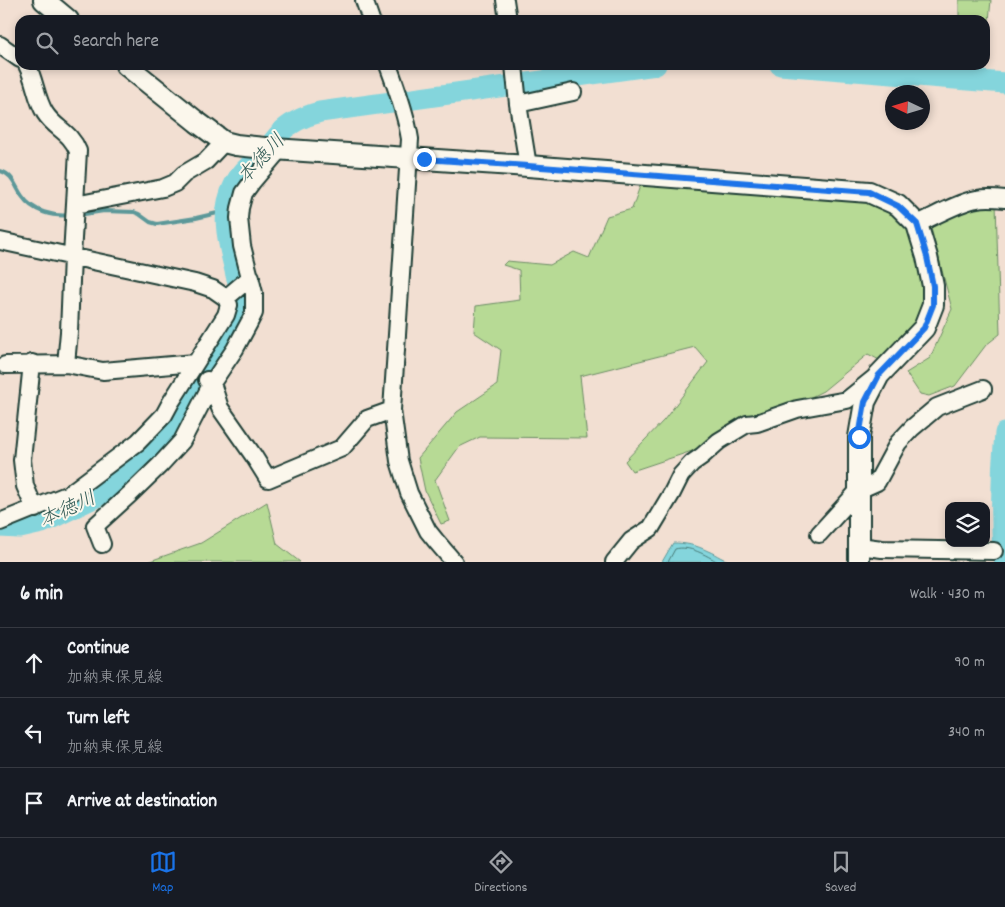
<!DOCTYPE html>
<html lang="en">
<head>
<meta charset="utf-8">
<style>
  :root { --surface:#171b24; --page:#20242c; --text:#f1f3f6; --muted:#9ea1a6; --line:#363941; --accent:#1a73e8 }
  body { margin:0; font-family:Dekko,"Klee One",sans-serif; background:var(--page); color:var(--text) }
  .controls { position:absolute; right:15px; bottom:15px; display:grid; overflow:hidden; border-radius:10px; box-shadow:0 2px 8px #0003 }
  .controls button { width:45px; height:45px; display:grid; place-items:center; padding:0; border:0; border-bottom:1px solid var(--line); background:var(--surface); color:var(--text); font:25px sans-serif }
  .compass { position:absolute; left:885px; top:85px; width:45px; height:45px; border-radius:50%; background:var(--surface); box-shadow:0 2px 8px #0003; rotate:274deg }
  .stop { position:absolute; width:15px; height:15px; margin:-11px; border:4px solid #1a73e8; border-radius:50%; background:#fff }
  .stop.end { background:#1a73e8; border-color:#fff; box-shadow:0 1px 5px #0008 }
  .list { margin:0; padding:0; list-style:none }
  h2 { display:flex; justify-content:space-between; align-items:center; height:65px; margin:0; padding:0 20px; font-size:21px }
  h2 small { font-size:16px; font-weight:400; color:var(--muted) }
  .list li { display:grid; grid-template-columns:32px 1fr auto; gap:15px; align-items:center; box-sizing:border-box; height:70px; padding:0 20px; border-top:1px solid var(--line) }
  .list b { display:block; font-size:19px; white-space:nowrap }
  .list p { margin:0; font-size:16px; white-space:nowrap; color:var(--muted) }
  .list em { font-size:16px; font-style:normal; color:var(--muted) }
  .icon { flex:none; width:28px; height:28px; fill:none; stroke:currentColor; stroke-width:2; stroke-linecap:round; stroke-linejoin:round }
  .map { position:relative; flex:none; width:1005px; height:562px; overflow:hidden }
  .search { position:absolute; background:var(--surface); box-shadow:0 2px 8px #0003; left:15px; right:15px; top:15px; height:55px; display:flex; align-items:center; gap:12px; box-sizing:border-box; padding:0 18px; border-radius:15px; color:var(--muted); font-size:19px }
  .sheet { height:275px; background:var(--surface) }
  nav { display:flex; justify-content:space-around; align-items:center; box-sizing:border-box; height:70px; border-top:1px solid var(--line); background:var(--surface); font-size:14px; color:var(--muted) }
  nav a { display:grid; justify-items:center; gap:2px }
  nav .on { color:var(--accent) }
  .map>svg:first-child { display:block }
  .green { fill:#b7da95; stroke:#6b8c64 }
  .water { fill:#84d5dc; stroke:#5c9899 }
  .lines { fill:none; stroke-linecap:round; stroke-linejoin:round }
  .shore { stroke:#477a77; stroke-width:1 }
  .stream { stroke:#5c9899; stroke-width:4 }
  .river { stroke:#84d5dc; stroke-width:21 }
  .minor-casing { stroke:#1f3d34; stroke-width:20 }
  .major-casing { stroke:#1f3d34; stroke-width:24 }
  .minor { stroke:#fbf7ec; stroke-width:16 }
  .major { stroke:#fbf7ec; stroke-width:20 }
  .route { stroke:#1a73e8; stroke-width:6 }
  .labels { text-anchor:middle; stroke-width:4; stroke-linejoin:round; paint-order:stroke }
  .water-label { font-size:20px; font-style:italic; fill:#335b56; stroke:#fbf7ec }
</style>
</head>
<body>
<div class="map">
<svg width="1005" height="562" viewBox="0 0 1005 562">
  <rect width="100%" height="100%" fill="#f2dfd2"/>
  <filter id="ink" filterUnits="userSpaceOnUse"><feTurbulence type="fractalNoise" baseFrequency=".02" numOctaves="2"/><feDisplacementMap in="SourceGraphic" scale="10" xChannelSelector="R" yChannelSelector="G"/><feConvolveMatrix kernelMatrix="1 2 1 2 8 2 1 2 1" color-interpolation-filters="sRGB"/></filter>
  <g filter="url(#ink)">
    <!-- green -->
    <path class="green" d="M 959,0 L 991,0 L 985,63 L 985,20 L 959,20 Z
      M 641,183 L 869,199 L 894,212 L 912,231 L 927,306 L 919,323 L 883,362 L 868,354 L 823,391 L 763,421 L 713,444 L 632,471 L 625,461 L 664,420 L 708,362 L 695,347 L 580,376 L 587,438 L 480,437 L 459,447 L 435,480 L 450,521 L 441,524 L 425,491 L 418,458 L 457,412 L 497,385 L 501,350 L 474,332 L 476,306 L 520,300 L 519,270 L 503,265 L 507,261 L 550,265 L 574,252 L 589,258 L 607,216 L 632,209 Z
      M 996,203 L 1000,334 L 986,345 L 955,386 L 929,396 L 920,394 L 906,373 L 930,358 L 952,309 L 931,228 C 952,213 972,207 996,203 Z
      M 267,502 L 277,544 L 300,562 L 147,562 L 201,543 Z"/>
    <!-- water -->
    <path class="water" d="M 673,543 C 685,543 696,545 708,551 C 718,555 722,560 734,562 L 662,562 Z"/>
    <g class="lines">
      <!-- shore -->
      <path class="shore" d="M 668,562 L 675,549 C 689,545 706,555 718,562"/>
      <!-- stream -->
      <path class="stream" d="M 0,171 C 13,174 15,186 22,196 C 33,212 53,217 71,215
        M 78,215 L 104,211 L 134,212 L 139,214 L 150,222 L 157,224 L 196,218 L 226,211"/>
      <!-- river -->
      <path class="river" d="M 780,65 L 1005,83
        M 0,527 L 20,528 L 42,523 L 100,495 L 121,477 L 132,470 L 153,451 L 168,430 L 181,407 L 187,398 L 234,323 C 238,315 241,307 241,297 C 240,290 238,282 236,275 C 229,245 219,214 234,185 C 241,171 254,162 265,151 C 270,145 275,139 280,133 C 291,122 305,116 320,112 L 656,65
        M 1005,562 C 1002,550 1002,536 1002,523 C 1001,493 1002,463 1005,433"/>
      <defs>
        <path id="minor" d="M 364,0 L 371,20
          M 505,0 L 508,20
          M 0,45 L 20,59
          M 27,65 C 35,80 36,99 45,113 C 55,129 70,131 78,151 L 72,256 L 69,332 L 66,364
          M 388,65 C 397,89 406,114 410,139 L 392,410 L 399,461 L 409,493 L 428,531 L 436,541 L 454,562
          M 514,65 L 518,104 L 528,166
          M 518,104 L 573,92
          M 75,205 L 163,188 L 175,183 L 184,174 L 206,161 L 224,142
          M 917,224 C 933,217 961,201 977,199 C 986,197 996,198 1005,199
          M 0,241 L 195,283 L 213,289 L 226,298 L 229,305 L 226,315 L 171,402 L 164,415 L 138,442 L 69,494 L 0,522
          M 226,298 L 251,277
          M 32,363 L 22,460 L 25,486 L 35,509
          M 5,365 L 66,364 L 103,371 L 195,363
          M 207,380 L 212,383 L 220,408 L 253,455 L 268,479 L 342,448 L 367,419 L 392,410
          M 819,534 L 859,490 L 877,482 L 898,443 L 912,428 L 937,407 L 983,389
          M 102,544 L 95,526 L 129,495 L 160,465 L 182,441 L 212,383 L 235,349 L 249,323 L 254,313 L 254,293 L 242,246 L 239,218 L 240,208 L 244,193 L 252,182 L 280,149
          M 859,546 L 882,549 L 994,551
          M 614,562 L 631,541 L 651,528 L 672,493 L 681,475 L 692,463 L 702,456 L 719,441 L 747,424 L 757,423 L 797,409 L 847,400 L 878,375"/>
        <path id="major" d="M 44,0 L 68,20
          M 126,65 L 197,122 L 224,142 L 236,145 L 274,149 L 528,166 L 869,192 L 898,205 L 917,224 L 927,257 L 933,286 L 933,305 L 924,328 L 879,375 L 865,402 L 859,437 L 859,562"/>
      </defs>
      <!-- minor casing -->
      <use href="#minor" class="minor-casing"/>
      <!-- major casing -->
      <use href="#major" class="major-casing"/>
      <!-- minor -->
      <use href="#minor" class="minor"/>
      <!-- major -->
      <use href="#major" class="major"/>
    </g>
  </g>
  <g class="lines" filter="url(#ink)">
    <!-- route -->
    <path class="route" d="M 424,159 L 528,166 L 869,192 L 898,206 L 917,224 L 927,257 L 933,286 L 933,305 L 924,328 L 879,375 L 865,402 L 859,437"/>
  </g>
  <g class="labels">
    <!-- water labels -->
    <g class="water-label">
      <text transform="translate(260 158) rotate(-47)" y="7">本徳川</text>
      <text transform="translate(67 508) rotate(-25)" y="7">本徳川</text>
    </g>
  </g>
</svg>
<div class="controls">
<button><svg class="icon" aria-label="layers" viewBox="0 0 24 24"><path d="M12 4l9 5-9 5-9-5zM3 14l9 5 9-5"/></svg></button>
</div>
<svg class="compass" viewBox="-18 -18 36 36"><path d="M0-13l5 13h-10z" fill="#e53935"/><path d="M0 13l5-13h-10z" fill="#9ea1a6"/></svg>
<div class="stop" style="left:859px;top:437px"></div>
<div class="stop end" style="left:424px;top:159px"></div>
<div class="search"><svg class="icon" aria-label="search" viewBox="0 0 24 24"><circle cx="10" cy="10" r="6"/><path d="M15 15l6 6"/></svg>Search here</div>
</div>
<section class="sheet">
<h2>6 min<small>Walk · 430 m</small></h2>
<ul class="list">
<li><svg class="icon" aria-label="ahead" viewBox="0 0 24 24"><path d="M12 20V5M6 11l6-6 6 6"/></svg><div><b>Continue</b><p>加納東保見線</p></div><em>90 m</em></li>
<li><svg class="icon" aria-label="left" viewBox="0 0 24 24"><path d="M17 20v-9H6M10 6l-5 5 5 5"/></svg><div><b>Turn left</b><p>加納東保見線</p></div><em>340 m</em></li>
<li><svg class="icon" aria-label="arrive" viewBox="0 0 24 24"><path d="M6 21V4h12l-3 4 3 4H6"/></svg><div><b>Arrive at destination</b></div></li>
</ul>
</section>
<nav>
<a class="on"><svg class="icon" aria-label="map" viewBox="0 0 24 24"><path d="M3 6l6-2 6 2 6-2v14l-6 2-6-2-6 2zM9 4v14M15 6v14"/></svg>Map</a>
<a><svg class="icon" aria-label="directions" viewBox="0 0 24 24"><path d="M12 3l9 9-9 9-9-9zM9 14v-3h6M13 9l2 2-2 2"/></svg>Directions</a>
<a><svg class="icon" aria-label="saved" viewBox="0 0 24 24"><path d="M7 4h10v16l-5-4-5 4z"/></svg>Saved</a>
</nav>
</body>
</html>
